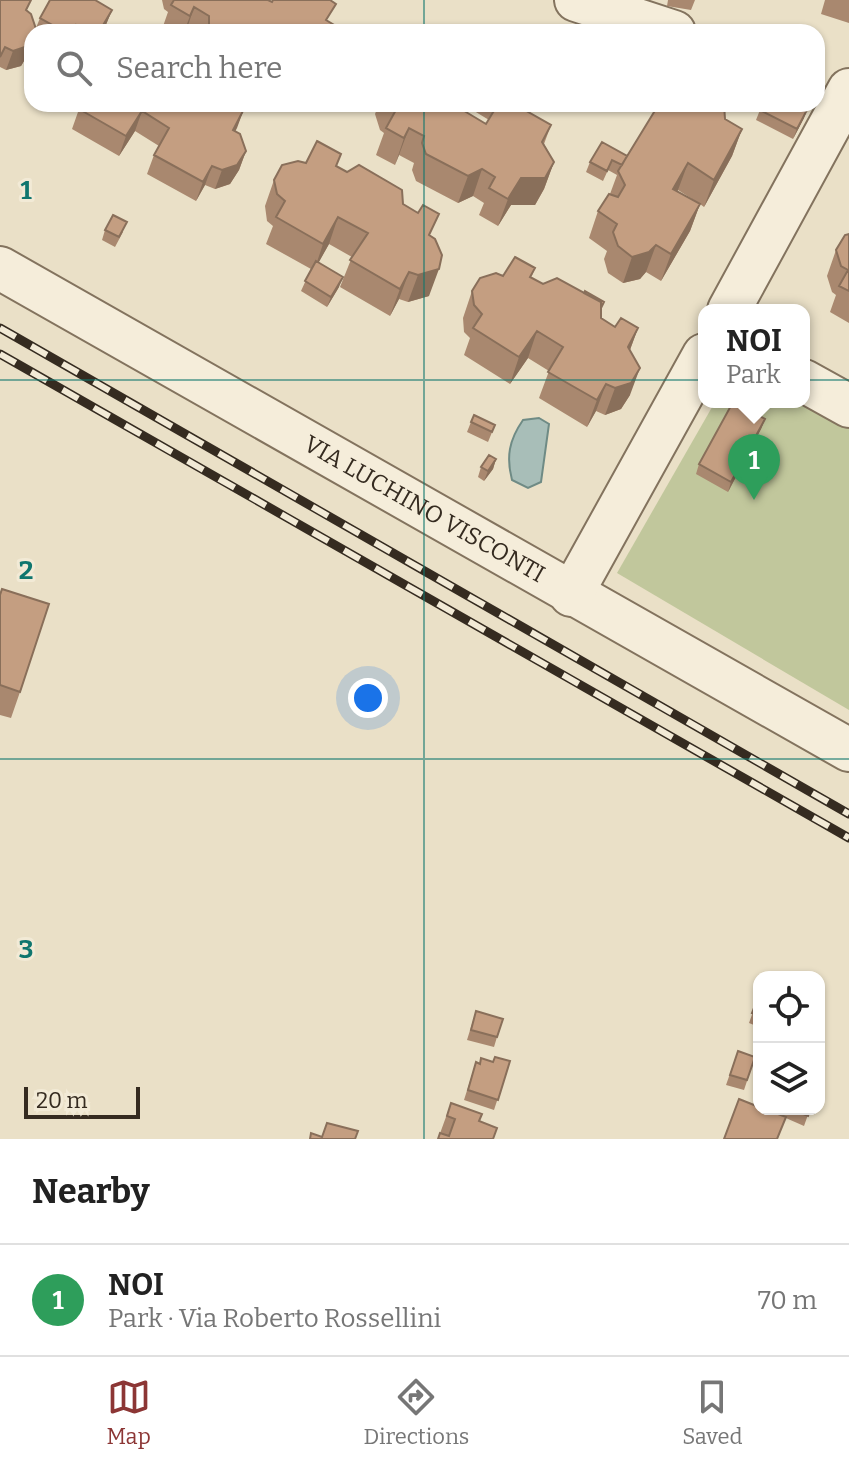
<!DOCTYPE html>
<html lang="en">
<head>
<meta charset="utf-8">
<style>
  :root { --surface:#fff; --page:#f6f6f6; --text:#222; --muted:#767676; --line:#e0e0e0; --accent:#8c3635 }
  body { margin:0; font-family:Bitter,serif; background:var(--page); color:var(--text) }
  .controls { position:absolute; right:24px; bottom:24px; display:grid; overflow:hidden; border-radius:16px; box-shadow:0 2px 6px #0004 }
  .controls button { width:72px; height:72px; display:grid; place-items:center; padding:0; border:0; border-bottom:2px solid var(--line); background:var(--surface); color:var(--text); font:40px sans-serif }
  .scale { position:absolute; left:24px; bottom:20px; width:116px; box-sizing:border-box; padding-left:8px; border:4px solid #352b20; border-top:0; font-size:22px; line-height:28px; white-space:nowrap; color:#352b20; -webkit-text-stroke:6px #f2ead6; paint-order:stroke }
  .you { position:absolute; left:368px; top:698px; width:28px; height:28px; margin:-20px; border:6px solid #fff; border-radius:50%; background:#1a73e8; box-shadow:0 0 0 12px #1a73e833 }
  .badge { display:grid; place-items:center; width:52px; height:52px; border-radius:50%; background:var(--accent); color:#fff; font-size:26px; font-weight:700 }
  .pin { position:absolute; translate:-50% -66px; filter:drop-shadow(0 2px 4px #0008) }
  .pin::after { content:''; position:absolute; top:42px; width:28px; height:24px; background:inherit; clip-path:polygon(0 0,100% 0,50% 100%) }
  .popup { position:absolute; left:698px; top:304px; width:112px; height:104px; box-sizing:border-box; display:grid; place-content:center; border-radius:16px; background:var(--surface); filter:drop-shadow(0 2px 6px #0005); font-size:26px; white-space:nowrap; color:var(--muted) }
  .popup b { font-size:30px; color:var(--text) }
  .popup::after { content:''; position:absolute; left:50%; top:100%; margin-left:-16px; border:16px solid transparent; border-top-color:var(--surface) }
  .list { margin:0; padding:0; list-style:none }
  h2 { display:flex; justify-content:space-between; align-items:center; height:104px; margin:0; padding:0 32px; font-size:34px }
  h2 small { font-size:26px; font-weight:400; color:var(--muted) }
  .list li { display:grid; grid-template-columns:52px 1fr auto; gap:24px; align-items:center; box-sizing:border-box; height:112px; padding:0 32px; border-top:2px solid var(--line) }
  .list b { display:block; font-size:30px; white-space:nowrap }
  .list p { margin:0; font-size:26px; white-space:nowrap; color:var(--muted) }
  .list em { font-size:26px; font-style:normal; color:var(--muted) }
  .icon { flex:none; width:44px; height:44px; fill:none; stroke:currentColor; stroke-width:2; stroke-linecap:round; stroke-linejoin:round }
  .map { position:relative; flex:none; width:849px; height:1139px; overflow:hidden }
  .search { position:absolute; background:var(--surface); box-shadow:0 2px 6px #0004; left:24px; right:24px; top:24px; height:88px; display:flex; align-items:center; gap:20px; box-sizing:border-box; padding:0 28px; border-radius:24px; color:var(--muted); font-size:30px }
  .sheet { height:216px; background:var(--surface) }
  nav { display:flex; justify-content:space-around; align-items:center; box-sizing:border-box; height:112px; border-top:2px solid var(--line); background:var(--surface); font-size:22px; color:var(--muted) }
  nav a { display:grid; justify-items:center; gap:4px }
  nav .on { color:var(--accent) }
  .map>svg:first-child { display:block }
  .green { fill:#c1c79c }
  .water { fill:#a8beb8; stroke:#6f8b85; stroke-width:2 }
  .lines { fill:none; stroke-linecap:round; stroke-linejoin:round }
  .street-casing { stroke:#83735e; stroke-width:46 }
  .street { stroke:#f5edda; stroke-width:42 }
  .rail-casing { stroke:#352b20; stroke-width:9 }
  .rail { stroke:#f2ead6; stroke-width:6; stroke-dasharray:18; stroke-linecap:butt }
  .wall { fill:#a9886f; fill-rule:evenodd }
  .shaded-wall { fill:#896f5a }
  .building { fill:#c49e81; stroke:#896f5a; stroke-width:2 }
  .grid { fill:none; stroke:#0f766e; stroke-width:2; stroke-opacity:0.55 }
  .labels { text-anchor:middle; stroke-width:6; stroke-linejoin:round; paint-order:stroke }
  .street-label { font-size:24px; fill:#352b20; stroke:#f2ead6 }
  .grid-label { font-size:26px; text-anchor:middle; font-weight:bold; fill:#0f766e; stroke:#f2ead6; stroke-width:6; stroke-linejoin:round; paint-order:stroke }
</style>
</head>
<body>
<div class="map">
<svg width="849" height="1139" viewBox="0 0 849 1139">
  <rect width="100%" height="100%" fill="#eae0c7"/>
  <!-- green -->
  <path class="green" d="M 715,402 L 803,402 L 849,427 L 849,710 L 617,573 Z"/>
  <!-- water -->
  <path class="water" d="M 539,418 L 549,424 L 541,482 L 528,488 L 512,480 C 506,457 509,440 523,420 Z"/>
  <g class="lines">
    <defs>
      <g id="street">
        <path d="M 576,0 L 674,32"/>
        <path id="s1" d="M 0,268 L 849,750"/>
        <path d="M 729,310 L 849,90"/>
        <path d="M 804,381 L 849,406"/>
        <path d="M 571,595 L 704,355"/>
      </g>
    </defs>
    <!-- street casing -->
    <use href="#street" class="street-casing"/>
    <!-- street -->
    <use href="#street" class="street"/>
    <defs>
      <path id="rail" d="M 0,328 L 849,814
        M 0,354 L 849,838"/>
    </defs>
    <!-- rail casing -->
    <use href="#rail" class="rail-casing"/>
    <!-- rail -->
    <use href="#rail" class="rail"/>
  </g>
  <!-- wall -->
  <path class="wall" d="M 0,0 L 28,12 L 36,28 L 40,18 L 112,10 L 103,32 L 32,32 L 32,47 L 21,66 L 6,70 L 0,67 Z
    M 162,0 L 268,0 L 329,22 L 336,32 L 161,32 L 168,12 L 164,9 Z
    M 668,0 L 695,0 L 691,10 L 667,6 Z
    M 825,0 L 849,0 L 849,23 L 821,14 Z
    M 73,104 L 214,104 L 221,108 L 244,109 L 235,131 L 246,151 L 239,170 L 230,184 L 215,189 L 205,185 L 196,201 L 147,174 L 154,155 L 159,146 L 135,131 L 119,156 L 72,129 L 78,112 L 74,109 Z
    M 379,104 L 514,104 L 551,125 L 544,144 L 554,162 L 544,189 L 535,205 L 511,205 L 498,226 L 479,215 L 484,203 L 473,196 L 458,203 L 416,181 L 412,170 L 414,163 L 399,155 L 395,165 L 376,155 L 384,133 L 380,130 L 375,114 ZM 466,106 L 489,120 L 486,124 L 464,111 Z
    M 760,110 L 804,118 L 793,139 L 756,120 Z
    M 725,119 L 742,129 L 732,156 L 704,207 L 700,204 L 690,231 L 661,281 L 646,272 L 640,279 L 623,283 L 608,273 L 604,259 L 607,251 L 589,238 L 598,211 L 610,194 L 617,175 L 608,170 L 603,181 L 586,172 L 590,162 L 627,156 ZM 678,190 L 700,204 L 677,191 Z
    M 306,163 L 337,167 L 403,204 L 431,236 L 429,296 L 408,302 L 399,299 L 390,316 L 340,287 L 352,257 L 329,244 L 318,263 L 339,287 L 327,307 L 301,291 L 311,269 L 266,244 L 273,226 L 267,221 L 265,206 L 274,180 Z
    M 105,230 L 123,232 L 115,247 L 102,240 Z
    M 849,234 L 849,323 L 830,312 L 836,295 L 832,292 L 827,276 L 836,250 Z
    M 535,268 L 531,278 L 601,311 L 601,318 L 615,327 L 638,328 L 630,350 L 630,395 L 621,409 L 605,415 L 596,411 L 587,427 L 539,398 L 549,371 L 528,358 L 510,384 L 464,355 L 470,338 L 464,332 L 463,318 L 472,291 L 503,276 Z
    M 765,419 L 761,429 L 728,492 L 696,474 L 699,464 Z
    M 471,422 L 495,425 L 488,442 L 467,432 Z
    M 496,459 L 493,469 L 484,481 L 478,477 L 481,467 Z
    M 0,594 L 20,692 L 11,718 L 0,715 Z
    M 759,995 L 759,1027 L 749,1023 Z
    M 476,1011 L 497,1037 L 494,1047 L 467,1040 Z
    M 738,1051 L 755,1057 L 744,1090 L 726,1085 Z
    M 510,1061 L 494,1110 L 464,1100 L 476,1062 L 479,1063 Z
    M 759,1066 L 759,1079 L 755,1078 Z
    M 451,1103 L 479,1121 L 493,1139 L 438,1139 Z
    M 771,1109 L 810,1109 L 804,1126 L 770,1111 Z"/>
  <!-- shaded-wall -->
  <path class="shaded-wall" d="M 194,7 L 186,32 L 184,32 L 190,16 Z
    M 112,10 L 103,32 L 99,32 Z
    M 32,40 L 30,51 L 21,66 L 6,70 L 13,51 Z
    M 808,108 L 804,118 L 793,139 L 797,129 Z
    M 244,109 L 237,128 L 226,149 L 233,130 Z
    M 142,111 L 135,131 L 119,156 L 126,136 Z
    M 409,128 L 399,155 L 395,165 L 404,138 Z
    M 742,129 L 732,156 L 704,207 L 714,180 Z
    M 246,151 L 239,170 L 230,184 L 215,189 L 222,170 Z
    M 554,162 L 544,189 L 535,205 L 511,205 L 498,226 L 508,199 L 521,178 Z
    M 688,163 L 678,190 L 663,216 L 673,189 Z
    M 212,166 L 205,185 L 196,201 L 203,182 Z
    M 482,169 L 473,196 L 458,203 L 468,176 Z
    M 700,204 L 690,231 L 661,281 L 671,254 Z
    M 338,217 L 329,244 L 314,271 L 323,244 Z
    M 656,245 L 646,272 L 640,279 L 623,283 L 632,257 Z
    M 439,269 L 429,296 L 408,302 L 418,275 Z
    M 409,272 L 399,299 L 390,316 L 400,289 Z
    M 343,277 L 339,287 L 327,307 L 331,297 Z
    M 638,328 L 628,355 L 628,347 Z
    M 537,331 L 528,358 L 510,384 L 519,357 Z
    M 640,368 L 630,395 L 621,409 L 605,415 L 615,388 Z
    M 606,384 L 596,411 L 587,427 L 597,400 Z
    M 765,419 L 761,429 L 728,492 L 731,482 Z
    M 496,459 L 493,469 L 484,481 L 488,471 Z"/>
  <!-- building -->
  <path class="building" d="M 0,0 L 31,0 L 26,10 L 31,14 L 37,32 L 32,32 L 32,40 L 28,46 L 13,51 L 5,47 L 0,57 Z
    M 50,0 L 95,0 L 112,10 L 99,32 L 87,32 L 76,25 L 72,32 L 65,32 L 40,18 Z
    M 174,0 L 268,0 L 272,2 L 273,0 L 330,0 L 336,4 L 326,20 L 334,25 L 336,32 L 209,32 L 209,16 L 194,7 L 190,16 L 171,5 Z
    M 82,104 L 214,104 L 221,108 L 223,104 L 235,104 L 244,109 L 233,130 L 240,134 L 246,151 L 237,165 L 222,170 L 212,166 L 203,182 L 154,155 L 169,128 L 142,111 L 126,136 L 79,109 Z
    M 391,104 L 464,104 L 461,109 L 486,124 L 498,104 L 514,104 L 551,125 L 542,142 L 554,162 L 545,178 L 521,178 L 508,199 L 489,188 L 495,177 L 482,169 L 468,176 L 426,154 L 422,143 L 424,136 L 409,128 L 404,138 L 386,128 L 397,108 Z
    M 482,104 L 498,104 L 494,111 Z
    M 659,104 L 724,104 L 725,119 L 742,129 L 714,180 L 688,163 L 673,189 L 700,204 L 671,254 L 656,245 L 649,252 L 632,257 L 618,246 L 613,232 L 617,224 L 598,211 L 609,194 L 618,197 L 625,185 L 618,171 Z
    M 763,104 L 801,104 L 808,108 L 797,129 L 760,110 Z
    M 317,141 L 341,154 L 336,166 L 347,172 L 359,165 L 402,190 L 403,204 L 418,213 L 423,205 L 439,214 L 429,235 L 435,239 L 442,255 L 439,269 L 418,275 L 409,272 L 400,289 L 350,260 L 368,233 L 338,217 L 323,244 L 276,217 L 285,201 L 277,194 L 274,180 L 282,165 L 298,161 L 306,163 Z
    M 602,142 L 627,156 L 622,165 L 612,160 L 607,171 L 590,162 Z
    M 113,215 L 127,222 L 119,237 L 105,230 Z
    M 849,234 L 849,291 L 839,286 L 848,270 L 841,266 L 836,250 L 845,235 Z
    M 515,257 L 535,268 L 530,277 L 543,284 L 557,278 L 601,302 L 601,318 L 615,327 L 621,318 L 638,328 L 628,347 L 640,368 L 631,383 L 615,388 L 606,384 L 597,400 L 548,372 L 563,347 L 537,331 L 519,357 L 473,328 L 482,314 L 474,305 L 472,291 L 480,278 L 496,273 L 503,276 Z
    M 316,261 L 343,277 L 331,297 L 305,281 Z
    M 585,291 L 604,302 L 601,308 L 601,302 L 584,293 Z
    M 733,402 L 765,419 L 731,482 L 699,464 Z
    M 474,415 L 495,425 L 492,432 L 471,422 Z
    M 489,455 L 496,459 L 488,471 L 481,467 Z
    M 2,589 L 49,604 L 20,692 L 0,685 L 0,595 Z
    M 759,995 L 759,1015 L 752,1013 Z
    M 476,1011 L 503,1019 L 497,1037 L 471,1030 Z
    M 738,1051 L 755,1057 L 747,1080 L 730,1075 Z
    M 495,1057 L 510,1061 L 498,1100 L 468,1090 L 476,1062 L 480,1064 L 481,1058 L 493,1062 Z
    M 739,1099 L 759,1107 L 759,1109 L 765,1109 L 786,1117 L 777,1139 L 724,1139 Z
    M 451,1103 L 482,1114 L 479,1121 L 497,1128 L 493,1139 L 438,1139 L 440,1133 L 449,1136 L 455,1119 L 447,1116 Z
    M 791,1109 L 810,1109 L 808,1116 Z
    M 327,1123 L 358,1131 L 355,1139 L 310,1139 L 311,1133 L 322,1137 Z"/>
  <!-- grid -->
  <path class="grid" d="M 424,0 L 424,32M 424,104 L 424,1139M 0,380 L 849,380M 0,759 L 849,759"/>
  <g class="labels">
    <!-- street labels -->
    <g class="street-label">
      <text dy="8" stroke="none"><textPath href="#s1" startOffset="488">VIA LUCHINO VISCONTI</textPath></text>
    </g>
  </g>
  <g class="grid-label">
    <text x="26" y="199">1</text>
    <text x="26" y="579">2</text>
    <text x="26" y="958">3</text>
  </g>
</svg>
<div class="controls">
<button><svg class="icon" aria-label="locate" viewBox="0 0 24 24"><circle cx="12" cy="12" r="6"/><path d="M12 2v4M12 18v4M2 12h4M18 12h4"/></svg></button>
<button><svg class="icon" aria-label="layers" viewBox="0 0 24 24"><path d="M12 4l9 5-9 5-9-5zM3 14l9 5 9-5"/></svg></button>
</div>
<div class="scale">20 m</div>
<div class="you"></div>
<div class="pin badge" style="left:754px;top:500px;background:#2e9e5b">1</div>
<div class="popup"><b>NOI</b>Park</div>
<div class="search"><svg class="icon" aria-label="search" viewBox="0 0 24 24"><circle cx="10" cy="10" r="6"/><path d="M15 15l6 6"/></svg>Search here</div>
</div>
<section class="sheet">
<h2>Nearby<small></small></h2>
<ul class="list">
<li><span class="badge" style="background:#2e9e5b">1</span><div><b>NOI</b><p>Park · Via Roberto Rossellini</p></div><em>70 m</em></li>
</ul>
</section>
<nav>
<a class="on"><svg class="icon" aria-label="map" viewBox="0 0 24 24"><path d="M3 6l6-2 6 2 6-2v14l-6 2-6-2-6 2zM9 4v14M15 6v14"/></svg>Map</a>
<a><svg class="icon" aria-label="directions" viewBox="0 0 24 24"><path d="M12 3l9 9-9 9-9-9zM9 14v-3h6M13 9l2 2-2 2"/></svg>Directions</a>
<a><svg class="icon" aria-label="saved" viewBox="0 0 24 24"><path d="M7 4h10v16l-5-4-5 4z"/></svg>Saved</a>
</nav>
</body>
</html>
